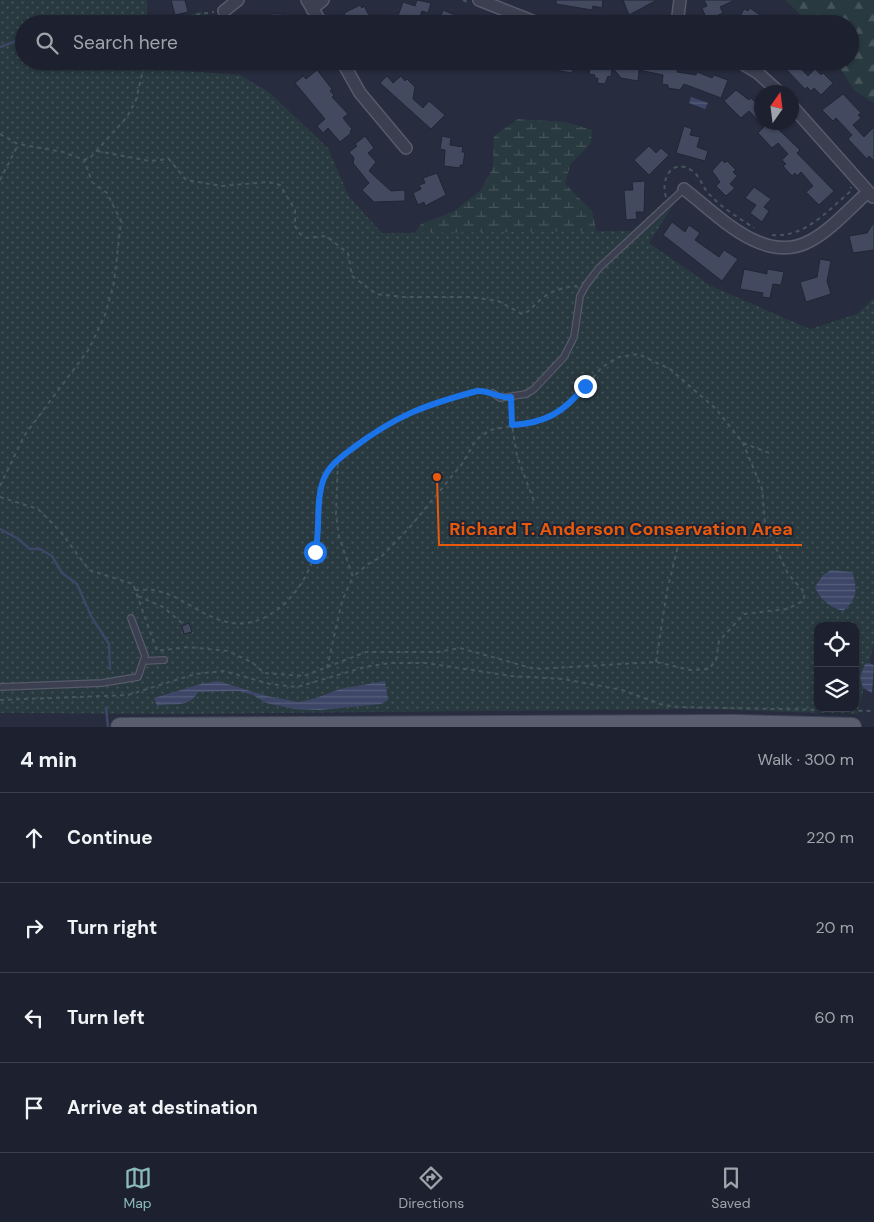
<!DOCTYPE html>
<html lang="en">
<head>
<meta charset="utf-8">
<style>
  :root { --surface:#1d212f; --page:#2a2e3b; --text:#f1f3f6; --muted:#a0a3aa; --line:#3b3e4b; --accent:#8bbbb9 }
  body { margin:0; font-family:"DM Sans",sans-serif; background:var(--page); color:var(--text) }
  .controls { position:absolute; right:15px; bottom:15px; display:grid; overflow:hidden; border-radius:10px; box-shadow:0 1px 4px #0004 }
  .controls button { width:45px; height:45px; display:grid; place-items:center; padding:0; border:0; border-bottom:1px solid var(--line); background:var(--surface); color:var(--text); font:25px sans-serif }
  .compass { position:absolute; left:754px; top:85px; width:45px; height:45px; border-radius:50%; background:var(--surface); box-shadow:0 1px 4px #0004; rotate:14deg }
  .stop { position:absolute; width:15px; height:15px; margin:-11px; border:4px solid #1a73e8; border-radius:50%; background:#fff }
  .stop.end { background:#1a73e8; border-color:#fff; box-shadow:0 1px 5px #0008 }
  .list { margin:0; padding:0; list-style:none }
  h2 { display:flex; justify-content:space-between; align-items:center; height:65px; margin:0; padding:0 20px; font-size:21px }
  h2 small { font-size:16px; font-weight:400; color:var(--muted) }
  .list li { display:grid; grid-template-columns:32px 1fr auto; gap:15px; align-items:center; box-sizing:border-box; height:90px; padding:0 20px; border-top:1px solid var(--line) }
  .list b { display:block; font-size:19px; white-space:nowrap }
  .list em { font-size:16px; font-style:normal; color:var(--muted) }
  .icon { flex:none; width:28px; height:28px; fill:none; stroke:currentColor; stroke-width:2; stroke-linecap:round; stroke-linejoin:round }
  .map { position:relative; flex:none; width:874px; height:727px; overflow:hidden }
  .search { position:absolute; background:var(--surface); box-shadow:0 1px 4px #0004; left:15px; right:15px; top:15px; height:55px; display:flex; align-items:center; gap:12px; box-sizing:border-box; padding:0 18px; border-radius:28px; color:var(--muted); font-size:19px }
  .sheet { height:425px; background:var(--surface) }
  nav { display:flex; justify-content:space-around; align-items:center; box-sizing:border-box; height:70px; border-top:1px solid var(--line); background:var(--surface); font-size:14px; color:var(--muted) }
  nav a { display:grid; justify-items:center; gap:2px }
  nav .on { color:var(--accent) }
  .map>svg:first-child { display:block }
  .forest { fill:url(#forest-firs) }
  .wetland { fill:url(#wetland-marsh) }
  .park { fill:url(#park-dots); fill-rule:evenodd }
  .water { fill:url(#water-rules) }
  .lines { fill:none; stroke-linecap:round; stroke-linejoin:round }
  .stream { stroke:#3d4667; stroke-width:2.5 }
  .building { fill:#43495f; stroke:#212636 }
  .service-casing { stroke:#565a6a; stroke-width:8 }
  .minor-casing { stroke:#565a6a; stroke-width:14 }
  .primary-casing { stroke:#444858; stroke-width:20 }
  .path { stroke:#47565d; stroke-width:2; stroke-dasharray:4 4; stroke-linecap:butt }
  .service { stroke:#3b3f4f; stroke-width:5.5 }
  .minor { stroke:#3b3f4f; stroke-width:11 }
  .primary { stroke:#595e6f; stroke-width:18 }
  .route { stroke:#1a73e8; stroke-width:6 }
  .leader { fill:none; stroke:#e8590c; stroke-width:2 }
  .callout-dot { fill:#e8590c; stroke:#1f2434; stroke-width:2 }
  .callout-label { font-size:18px; text-anchor:middle; font-weight:bold; fill:#e8590c; stroke:#1f2434; stroke-width:4; stroke-linejoin:round; paint-order:stroke }
</style>
</head>
<body>
<div class="map">
<svg width="874" height="727" viewBox="0 0 874 727">
  <defs>
    <pattern id="forest-firs" width="22" height="20" patternUnits="userSpaceOnUse" patternTransform="scale(1.25)"><rect width="22" height="20" fill="#293940"/><path d="M5 1l3.5 6h-7zM16 11l3.5 6h-7z" fill="#46545a"/></pattern>
    <pattern id="wetland-marsh" width="20" height="14" patternUnits="userSpaceOnUse" patternTransform="scale(1.25)"><rect width="20" height="14" fill="#293940"/><path d="M1 5h8M5 5V1M11 12h8M15 12V8" fill="none" stroke="#46545a"/></pattern>
    <pattern id="park-dots" width="8" height="8" patternUnits="userSpaceOnUse" patternTransform="scale(1.25)"><rect width="8" height="8" fill="#293940"/><path d="M2 2h.1M6 6h.1" fill="none" stroke="#46545a" stroke-width="1.8" stroke-linecap="round"/></pattern>
    <pattern id="water-rules" width="6" height="5" patternUnits="userSpaceOnUse" patternTransform="scale(1.25)"><rect width="6" height="5" fill="#3d4667"/><path d="M0 2.5h6" fill="none" stroke="#575f7b"/></pattern>
  </defs>
  <rect width="100%" height="100%" fill="#272c3f"/>
  <!-- forest -->
  <path class="forest" d="M 785,0 L 874,0 L 874,103 L 855,91 L 835,61 L 850,61 L 850,24 L 810,24 Z"/>
  <!-- wetland -->
  <path class="wetland" d="M 518,119 L 566,122 L 592,130 L 591,143 L 570,165 L 565,184 L 592,211 L 599,242 L 411,238 L 421,224 L 454,211 L 480,191 L 493,168 L 494,136 Z"/>
  <!-- park -->
  <path class="park" d="M 0,0 L 147,0 L 147,24 L 24,24 L 24,61 L 159,61 L 171,70 L 240,75 L 269,92 L 328,148 L 349,197 L 382,233 L 632,231 L 669,197 L 675,202 L 649,243 L 711,286 L 810,329 L 857,314 L 874,298 L 874,643 L 858,714 L 704,709 L 186,714 L 0,713 ZM 818,626 L 855,626 L 855,708 L 818,708 Z
    M 201,11 L 203,16 L 188,24 L 164,24 Z"/>
  <!-- water -->
  <path class="water" d="M 691,97 L 708,103 L 705,109 L 689,103 Z
    M 831,570 L 852,572 C 858,589 857,600 843,611 C 831,608 819,599 815,587 L 823,575 Z
    M 869,663 L 874,665 L 872,693 L 863,688 L 860,677 L 865,664 Z
    M 218,681 L 267,696 L 299,702 L 316,698 L 340,689 L 385,681 L 388,700 L 381,704 L 320,710 L 294,709 L 266,703 L 253,695 L 238,691 L 198,692 C 189,709 173,702 157,706 L 154,698 L 201,684 Z"/>
  <g class="lines">
    <!-- stream -->
    <path class="stream" d="M 0,47 L 24,38
      M 0,529 L 17,538 L 30,549 L 40,549 L 52,556 L 62,573 L 77,584 L 91,616 L 109,644 L 110,669
      M 106,708 L 108,727"/>
  </g>
  <!-- building -->
  <path class="building" d="M 171,0 L 185,0 L 188,12 L 175,15 Z
    M 417,0 L 431,3 L 428,13 L 422,11 L 418,22 L 398,16 L 403,2 L 415,6 Z
    M 556,0 L 603,0 L 602,8 L 593,6 L 592,10 L 556,4 Z
    M 623,0 L 657,0 L 629,15 Z
    M 704,0 L 735,0 L 720,7 L 723,13 L 707,20 L 702,8 L 707,6 Z
    M 360,5 L 362,8 L 364,6 L 370,17 L 367,19 L 370,24 L 350,24 L 344,13 Z
    M 750,8 L 760,15 L 758,19 L 767,24 L 736,24 L 744,9 L 748,11 Z
    M 443,10 L 460,17 L 472,24 L 438,24 Z
    M 271,14 L 283,14 L 283,24 L 271,24 Z
    M 557,61 L 574,61 L 572,73 L 556,70 Z
    M 591,61 L 636,61 L 655,64 L 656,62 L 670,64 L 669,69 L 678,70 L 677,72 L 696,75 L 697,72 L 712,78 L 714,75 L 728,80 L 721,98 L 684,84 L 680,90 L 668,88 L 668,85 L 662,84 L 663,75 L 639,70 L 638,81 L 621,78 L 612,67 L 611,77 L 608,76 L 605,84 L 597,83 L 598,78 L 594,78 L 595,75 L 589,74 Z
    M 786,61 L 793,61 L 808,76 L 815,69 L 821,75 L 823,73 L 833,83 L 821,95 L 814,88 L 811,91 L 807,87 L 805,89 L 782,65 Z
    M 317,70 L 332,89 L 330,91 L 334,95 L 332,97 L 348,114 L 343,118 L 352,129 L 350,131 L 351,133 L 340,142 L 328,128 L 323,133 L 317,126 L 325,119 L 295,83 L 303,76 L 306,79 Z
    M 387,76 L 393,83 L 401,76 L 405,81 L 407,79 L 415,87 L 413,99 L 423,108 L 429,101 L 445,115 L 431,129 L 380,83 Z
    M 736,90 L 749,100 L 751,98 L 762,108 L 762,122 L 775,122 L 779,126 L 777,128 L 800,150 L 797,153 L 834,191 L 819,205 L 806,192 L 813,186 L 801,172 L 797,176 L 795,173 L 792,176 L 783,166 L 786,164 L 782,160 L 788,154 L 778,143 L 772,148 L 758,133 L 764,127 L 749,111 L 741,118 L 724,101 Z
    M 843,94 L 861,113 L 858,115 L 861,118 L 853,125 L 864,137 L 874,127 L 874,161 L 869,156 L 867,159 L 848,139 L 852,135 L 836,118 L 833,121 L 822,110 Z
    M 684,126 L 692,129 L 690,135 L 700,137 L 697,147 L 708,151 L 705,161 L 676,153 Z
    M 365,136 L 374,148 L 368,153 L 376,162 L 369,171 L 391,191 L 405,190 L 405,201 L 374,202 L 362,190 L 369,183 L 353,163 L 354,158 L 349,152 L 357,146 L 355,144 Z
    M 442,136 L 451,138 L 450,145 L 463,147 L 462,152 L 465,152 L 463,165 L 460,165 L 460,168 L 444,166 L 445,150 L 440,149 Z
    M 649,146 L 656,153 L 661,148 L 669,155 L 649,175 L 634,160 Z
    M 722,160 L 725,163 L 727,161 L 736,170 L 733,172 L 737,176 L 730,184 L 735,188 L 726,196 L 716,186 L 720,182 L 712,171 Z
    M 437,173 L 446,195 L 425,206 L 424,202 L 418,205 L 413,193 L 421,189 L 419,185 L 425,183 L 423,178 Z
    M 645,181 L 644,212 L 636,212 L 637,219 L 626,220 L 624,190 L 633,190 L 632,182 Z
    M 754,187 L 771,199 L 764,207 L 769,211 L 762,222 L 750,213 L 756,205 L 745,198 Z
    M 672,222 L 685,232 L 689,225 L 700,233 L 695,240 L 719,257 L 724,250 L 738,259 L 722,281 L 663,235 Z
    M 874,222 L 874,250 L 853,253 L 849,236 L 867,233 Z
    M 820,259 L 831,261 L 827,281 L 831,294 L 806,302 L 800,282 L 817,277 Z
    M 744,269 L 767,274 L 767,269 L 784,272 L 781,285 L 773,284 L 770,298 L 762,297 L 763,293 L 740,289 Z
    M 189,623 L 192,632 L 184,634 L 182,626 Z"/>
  <g class="lines">
    <defs>
      <path id="service" d="M 493,393 L 500,398 L 526,394 L 534,389 L 564,357 L 574,337 L 580,296 L 586,285 L 599,268 L 684,189
        M 144,661 L 164,660
        M 0,687 L 102,683 L 138,677 L 145,656 L 131,618"/>
      <path id="minor" d="M 307,0 L 322,24
        M 479,0 L 540,24
        M 312,9 L 323,0
        M 224,11 L 238,0
        M 677,24 L 680,0
        M 342,61 L 360,93 L 406,148
        M 738,61 L 758,73 L 779,92
        M 792,106 L 873,197
        M 684,189 C 718,215 764,266 810,241 C 831,230 850,208 868,192"/>
      <path id="primary" d="M 120,727 L 734,724 L 852,727"/>
    </defs>
    <!-- service casing -->
    <use href="#service" class="service-casing"/>
    <!-- minor casing -->
    <use href="#minor" class="minor-casing"/>
    <!-- primary casing -->
    <use href="#primary" class="primary-casing"/>
    <!-- path -->
    <path class="path" d="M 463,0 L 470,3
      M 174,24 L 195,15 L 214,12
      M 720,61 L 729,65
      M 0,134 L 18,144 L 63,152 L 84,160 L 90,158 L 127,117 L 136,100 L 145,61
      M 97,151 L 149,161 L 169,159 L 186,180 L 222,186 L 268,182 L 280,185 L 295,210 L 295,226 L 300,234 L 307,238 L 326,236 L 348,253 L 352,276 L 376,294 L 404,297 L 471,297 L 498,301 L 522,314 C 532,311 532,306 540,300 C 550,291 564,287 577,286
      M 0,180 L 18,145
      M 666,197 C 660,178 673,158 691,170 C 701,176 702,188 710,195 C 722,208 739,218 754,228
      M 772,235 C 805,238 827,211 851,191 L 851,187
      M 512,404 L 512,425 L 517,456 L 534,501
      M 743,443 L 772,454
      M 0,486 L 24,436 L 89,349 L 105,315 L 114,283 L 121,221 L 107,193 L 92,182 L 84,160
      M 0,497 L 38,509 L 60,531 L 89,570 L 133,584 L 157,651 L 188,647 L 228,651 L 253,663 L 264,673 L 304,676 L 366,652 L 438,652 L 460,648 L 535,669 L 656,662 L 690,670 L 709,669 L 716,660 L 719,641 L 744,614 L 787,609 L 803,601 L 805,593 L 788,574 L 765,524 L 762,489 L 743,443 L 716,409 L 670,369 L 638,354 L 619,357 L 602,367 L 571,404 L 551,416 L 539,421 L 490,430 L 476,440 L 462,464 L 410,527 L 381,557 L 368,564 L 353,577
      M 135,590 C 143,590 151,589 158,591 C 178,595 201,615 223,621 C 270,635 310,585 317,544 C 321,524 319,503 322,483 C 339,440 441,390 486,391
      M 138,596 L 163,607 L 183,624
      M 656,662 L 667,591 L 678,546
      M 327,668 L 342,601 L 353,577 L 339,537 L 336,514 L 338,459
      M 0,700 L 128,695 L 195,674 L 224,671 L 270,684 L 297,687 L 365,667 L 390,663 L 426,663 L 511,676 L 564,679 L 622,690 L 663,705 L 679,707 L 874,711"/>
    <!-- service -->
    <use href="#service" class="service"/>
    <!-- minor -->
    <use href="#minor" class="minor"/>
    <!-- primary -->
    <use href="#primary" class="primary"/>
  </g>
  <g class="lines">
    <!-- route -->
    <path class="route" d="M 315,552 C 321,529 315,503 323,481 C 328,466 341,457 353,448 C 397,415 425,405 477,391 C 491,390 498,399 511,397 L 512,425 C 546,423 564,412 585,386"/>
  </g>
  <!-- callouts -->
  <path class="leader" d="M437 477L439 545H802"/>
  <circle class="callout-dot" cx="437" cy="477" r="5"/>
  <g class="callout-label">
    <text x="621" y="535">Richard T. Anderson Conservation Area</text>
  </g>
</svg>
<div class="controls">
<button><svg class="icon" aria-label="locate" viewBox="0 0 24 24"><circle cx="12" cy="12" r="6"/><path d="M12 2v4M12 18v4M2 12h4M18 12h4"/></svg></button>
<button><svg class="icon" aria-label="layers" viewBox="0 0 24 24"><path d="M12 4l9 5-9 5-9-5zM3 14l9 5 9-5"/></svg></button>
</div>
<svg class="compass" viewBox="-18 -18 36 36"><path d="M0-13l5 13h-10z" fill="#e53935"/><path d="M0 13l5-13h-10z" fill="#a0a3aa"/></svg>
<div class="stop" style="left:315px;top:552px"></div>
<div class="stop end" style="left:585px;top:386px"></div>
<div class="search"><svg class="icon" aria-label="search" viewBox="0 0 24 24"><circle cx="10" cy="10" r="6"/><path d="M15 15l6 6"/></svg>Search here</div>
</div>
<section class="sheet">
<h2>4 min<small>Walk · 300 m</small></h2>
<ul class="list">
<li><svg class="icon" aria-label="ahead" viewBox="0 0 24 24"><path d="M12 20V5M6 11l6-6 6 6"/></svg><div><b>Continue</b></div><em>220 m</em></li>
<li><svg class="icon" aria-label="right" viewBox="0 0 24 24"><path d="M7 20v-9h11M14 6l5 5-5 5"/></svg><div><b>Turn right</b></div><em>20 m</em></li>
<li><svg class="icon" aria-label="left" viewBox="0 0 24 24"><path d="M17 20v-9H6M10 6l-5 5 5 5"/></svg><div><b>Turn left</b></div><em>60 m</em></li>
<li><svg class="icon" aria-label="arrive" viewBox="0 0 24 24"><path d="M6 21V4h12l-3 4 3 4H6"/></svg><div><b>Arrive at destination</b></div></li>
</ul>
</section>
<nav>
<a class="on"><svg class="icon" aria-label="map" viewBox="0 0 24 24"><path d="M3 6l6-2 6 2 6-2v14l-6 2-6-2-6 2zM9 4v14M15 6v14"/></svg>Map</a>
<a><svg class="icon" aria-label="directions" viewBox="0 0 24 24"><path d="M12 3l9 9-9 9-9-9zM9 14v-3h6M13 9l2 2-2 2"/></svg>Directions</a>
<a><svg class="icon" aria-label="saved" viewBox="0 0 24 24"><path d="M7 4h10v16l-5-4-5 4z"/></svg>Saved</a>
</nav>
</body>
</html>
